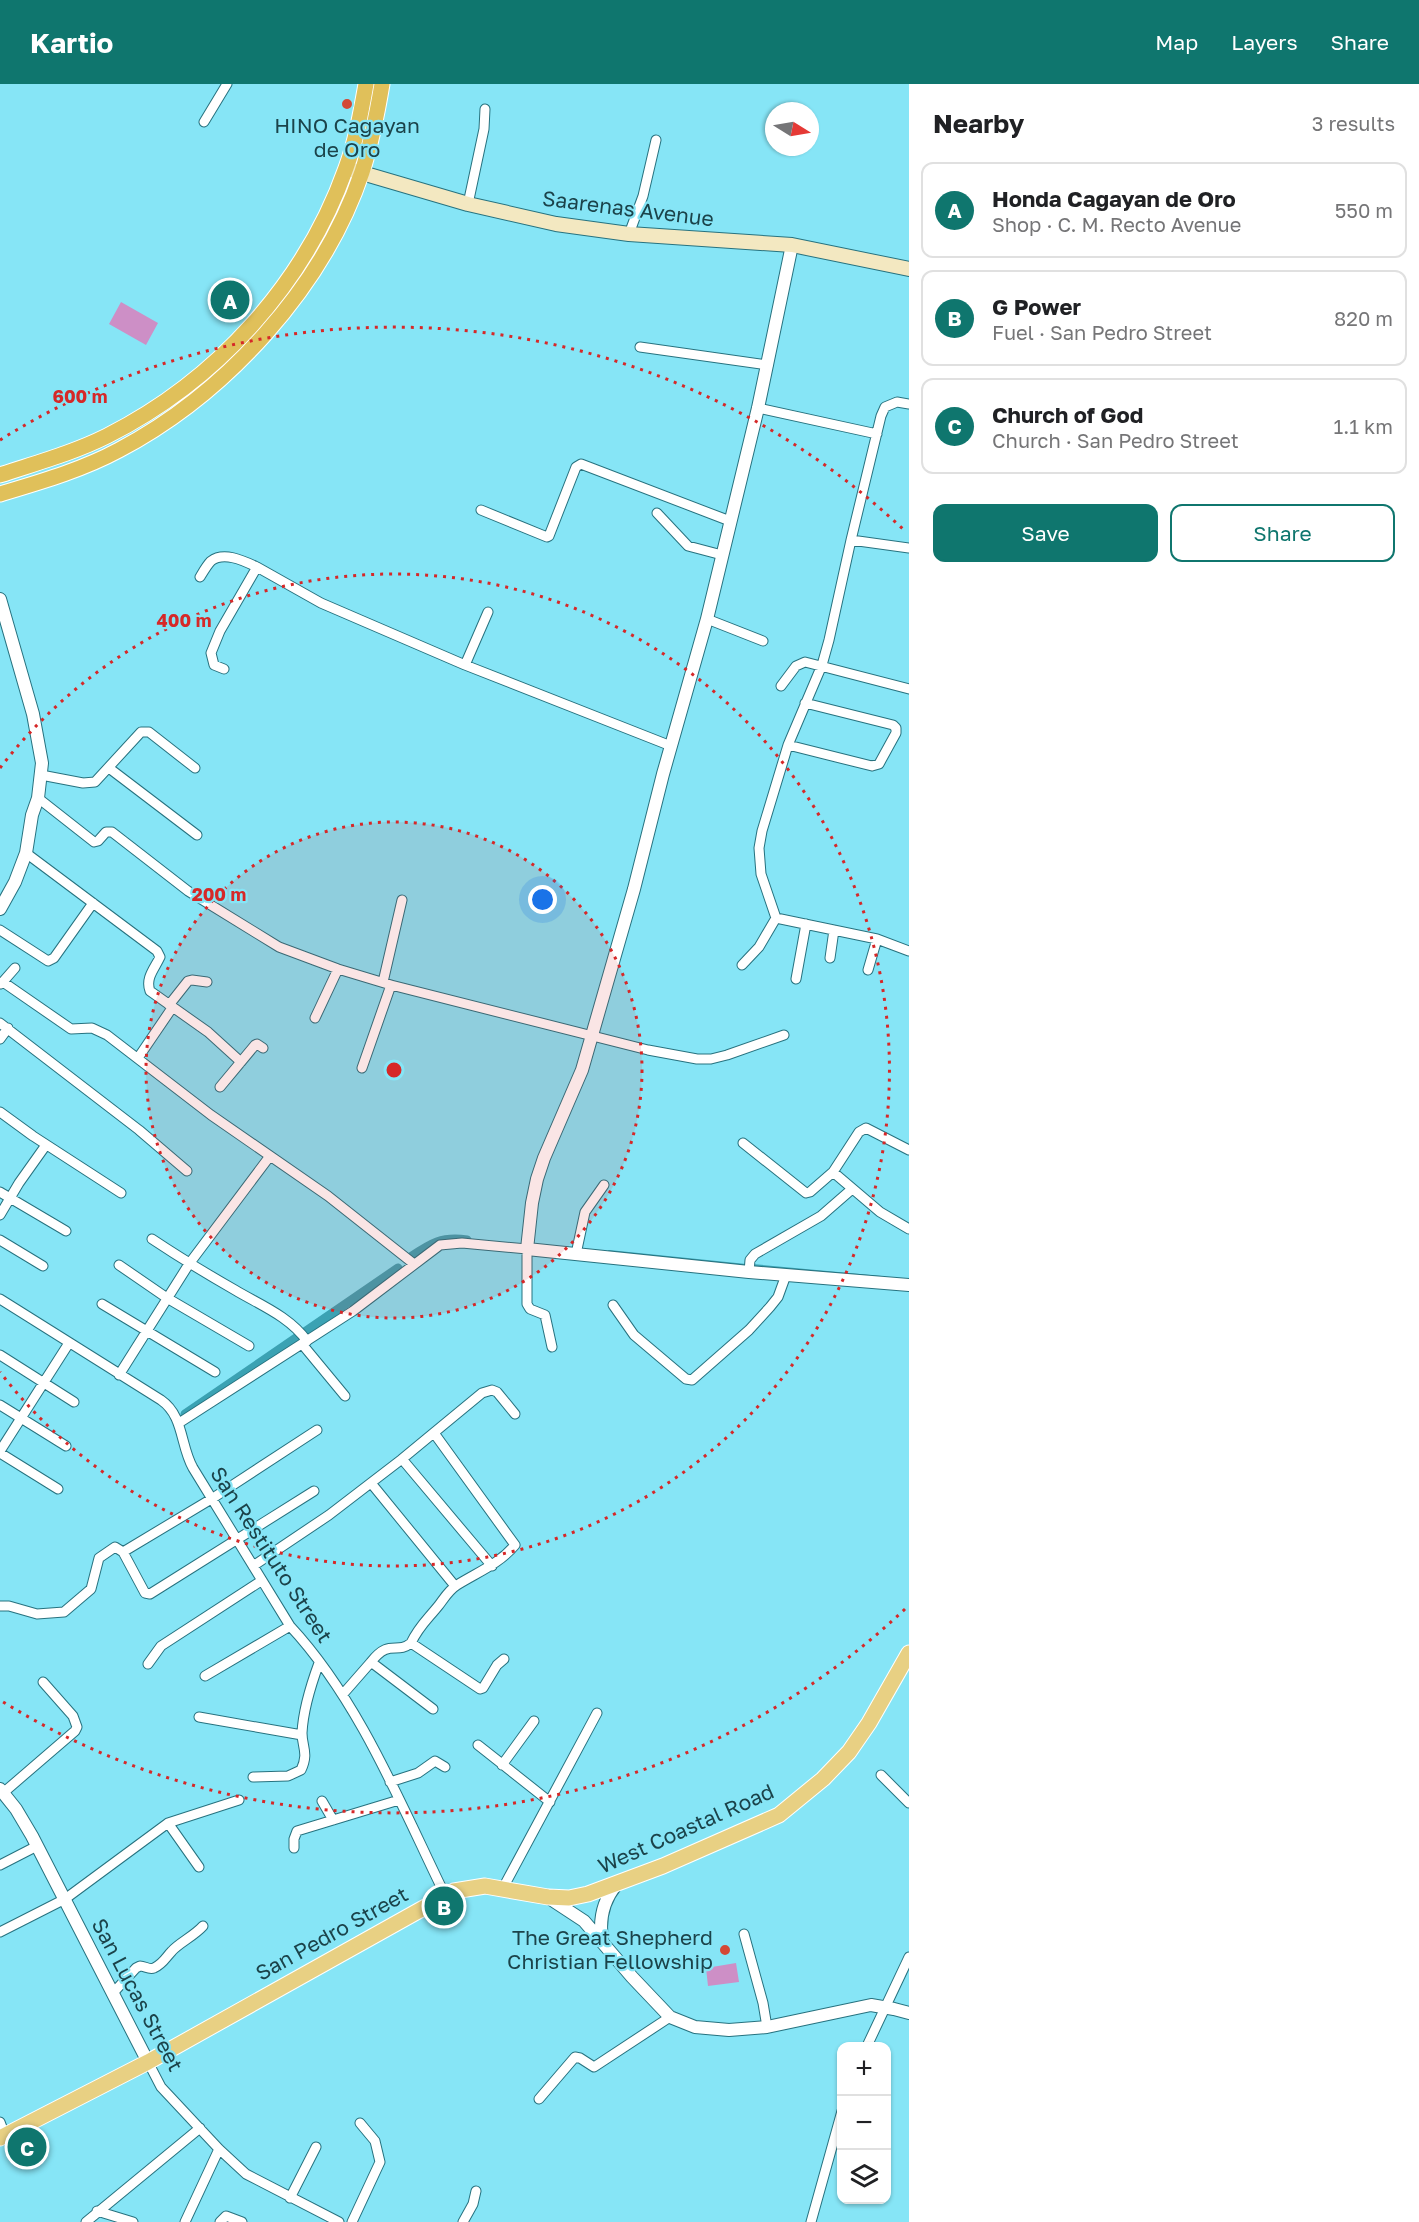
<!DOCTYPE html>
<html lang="en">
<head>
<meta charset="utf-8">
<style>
  :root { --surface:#fff; --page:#f2f2f2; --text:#202124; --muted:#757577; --line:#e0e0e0; --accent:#0f766e }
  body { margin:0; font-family:"Golos Text",sans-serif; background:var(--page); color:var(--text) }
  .controls { position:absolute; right:18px; bottom:18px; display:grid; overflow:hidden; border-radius:12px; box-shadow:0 2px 4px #0004 }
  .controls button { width:54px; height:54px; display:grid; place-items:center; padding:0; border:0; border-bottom:2px solid var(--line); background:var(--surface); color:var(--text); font:30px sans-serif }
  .compass { position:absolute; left:765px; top:18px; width:54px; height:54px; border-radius:50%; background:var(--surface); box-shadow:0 2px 4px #0004; rotate:101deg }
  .you { position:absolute; left:543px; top:816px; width:21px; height:21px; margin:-15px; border:4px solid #fff; border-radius:50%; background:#1a73e8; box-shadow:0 0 0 9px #1a73e833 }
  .badge { display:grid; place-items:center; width:39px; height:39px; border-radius:50%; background:var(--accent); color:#fff; font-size:20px; font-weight:700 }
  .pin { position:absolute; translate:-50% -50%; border:3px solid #fff; box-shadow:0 2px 6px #0006 }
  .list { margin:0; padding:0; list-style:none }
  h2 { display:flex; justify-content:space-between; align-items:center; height:78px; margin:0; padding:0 24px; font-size:26px }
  h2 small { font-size:20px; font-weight:400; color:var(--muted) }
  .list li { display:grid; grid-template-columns:39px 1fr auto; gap:18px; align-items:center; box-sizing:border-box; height:96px; margin:0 12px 12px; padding:0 12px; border:2px solid var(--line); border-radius:12px }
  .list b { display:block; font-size:22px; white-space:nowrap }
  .list p { margin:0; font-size:20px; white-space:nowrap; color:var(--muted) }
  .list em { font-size:20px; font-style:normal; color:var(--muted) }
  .actions { display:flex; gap:12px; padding:18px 24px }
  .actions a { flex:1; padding:14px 0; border:2px solid var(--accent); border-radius:12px; text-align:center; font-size:21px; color:var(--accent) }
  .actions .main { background:var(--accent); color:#fff }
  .icon { flex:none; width:33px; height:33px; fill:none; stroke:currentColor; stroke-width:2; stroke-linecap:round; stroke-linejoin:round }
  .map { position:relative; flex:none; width:909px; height:2138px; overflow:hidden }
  header { display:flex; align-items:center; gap:36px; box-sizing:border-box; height:84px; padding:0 30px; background:var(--accent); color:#fff }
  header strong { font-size:28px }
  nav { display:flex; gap:33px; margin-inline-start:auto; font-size:21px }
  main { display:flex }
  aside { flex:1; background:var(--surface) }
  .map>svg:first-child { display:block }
  .green { fill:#cd8fc6 }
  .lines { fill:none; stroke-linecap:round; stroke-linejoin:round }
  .stream { stroke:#3ba2b3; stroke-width:2 }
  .canal { stroke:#3ba2b3; stroke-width:9 }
  .minor-casing { stroke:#27727f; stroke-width:11 }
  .tertiary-casing { stroke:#27727f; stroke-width:14 }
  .secondary-casing { stroke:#27727f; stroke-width:16 }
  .primary-casing { stroke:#fff; stroke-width:17 }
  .trunk-casing { stroke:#fff; stroke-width:17 }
  .minor { stroke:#fff; stroke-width:9 }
  .tertiary { stroke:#fff; stroke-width:12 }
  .secondary { stroke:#f3e8c1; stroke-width:14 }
  .primary { stroke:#e8d083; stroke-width:15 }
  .trunk { stroke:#e0c05a; stroke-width:15 }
  .ring { fill:none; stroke:#d62828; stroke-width:3; stroke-dasharray:3 6 }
  .poi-dot { fill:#d44835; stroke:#86e5f6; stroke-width:2 }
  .labels { text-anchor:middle; stroke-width:4.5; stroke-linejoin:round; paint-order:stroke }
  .poi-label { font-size:21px; fill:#1b434a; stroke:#86e5f6 }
  .street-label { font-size:21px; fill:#1b434a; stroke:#86e5f6 }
  .centre { fill:#d62828; stroke:#86e5f6; stroke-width:3 }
  .ring-label { font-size:18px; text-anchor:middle; font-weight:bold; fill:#d62828; stroke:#86e5f6; stroke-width:4.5; stroke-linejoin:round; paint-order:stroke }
</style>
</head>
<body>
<header>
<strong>Kartio</strong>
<nav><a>Map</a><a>Layers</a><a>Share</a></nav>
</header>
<main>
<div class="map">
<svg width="909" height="2138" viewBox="0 0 909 2138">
  <rect width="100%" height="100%" fill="#86e5f6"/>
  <!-- green -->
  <path class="green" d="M 121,218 L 158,239 L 146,261 L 109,240 Z
    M 736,1879 L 739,1898 L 708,1902 L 706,1884 Z"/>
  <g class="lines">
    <!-- stream -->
    <path class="stream" d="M 609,1167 L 746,1181
      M 752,1181 L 881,1193"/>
    <!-- canal -->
    <path class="canal" d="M 409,1174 C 430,1160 441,1152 467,1156
      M 185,1330 L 398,1184"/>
    <defs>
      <path id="minor" d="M 204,38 L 227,0
        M 468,120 L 484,45 L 485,25
        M 629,150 L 643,112 L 656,56
        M 640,263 L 768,281
        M 909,320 L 897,318 L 885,323 L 881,332 L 851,456 L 829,556 L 822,581 L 788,661 L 762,747 L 759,764 L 761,790 L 776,834 L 877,855 L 909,867
        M 758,324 L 877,350
        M 481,426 L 547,453 L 549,452 L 576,383 L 581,380 L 730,437
        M 657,429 L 688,462 L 722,471
        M 851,456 L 909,464
        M 200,493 C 203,488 207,481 211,477 C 224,467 244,477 257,483
        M 707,535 L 763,557
        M 465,581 L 488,528
        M 224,585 L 214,581 L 211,569 L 220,547 L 257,483 L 321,519 L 465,581 L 671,662
        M 781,602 L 796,582 L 805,578 L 909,605
        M 788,661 L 872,682 L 879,680 L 896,649 L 896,644 L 893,641 L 805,619
        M 109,684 L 197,751
        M 41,691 L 83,699 L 95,698 L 141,648 L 149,648 L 195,684
        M 38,714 L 94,758 L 98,757 L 106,748 L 112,748 L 188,807 L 279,863 L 338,885 L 391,901 L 648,966 L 697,975 L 711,975 L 727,971 L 784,951
        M 26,769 L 157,867 L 160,873 C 155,884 145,894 150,907 L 208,948 L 241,978
        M 0,846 L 48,877 L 54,874 L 93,819
        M 830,874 L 834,846
        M 742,881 L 759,863 L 776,834
        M 868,886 L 877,855
        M 796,895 L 806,840
        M 3,898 L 71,945 L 92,944 L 107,951 L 211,1031 L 328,1112 L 414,1180
        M 383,898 L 402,816
        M 1,900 L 15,884
        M 169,921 L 188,897 L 192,896 L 207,898
        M 315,934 L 338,885
        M 0,939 L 139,1046 L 187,1087
        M 0,955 L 8,944
        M 138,974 L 172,924
        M 362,984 L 391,901
        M 220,1003 L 255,961 L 257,960 L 263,964
        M 0,1028 L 33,1052 L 121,1109
        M 743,1059 L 806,1109 L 810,1108 L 833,1088
        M 909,1066 L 866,1044 L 859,1048 L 833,1088 L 880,1128 L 909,1145
        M 0,1108 L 66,1147
        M 0,1131 L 19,1099 L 46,1061
        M 152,1155 C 179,1173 207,1190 235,1206 C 260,1221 289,1232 307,1257
        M 0,1156 L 43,1182
        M 576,1170 L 585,1128 L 604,1101
        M 119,1181 L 167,1214 L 249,1262
        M 749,1188 L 750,1176 L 755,1170 L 821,1132 L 852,1105
        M 0,1215 L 161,1316 C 184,1332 180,1361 193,1384 L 290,1542 C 359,1616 401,1721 445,1811
        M 102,1220 L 215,1288
        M 613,1221 L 634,1251 L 686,1295 L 692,1296 L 749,1246 L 770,1223 L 778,1213 L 786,1191
        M 302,1260 L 345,1312
        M 0,1271 L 74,1318
        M 119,1291 L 189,1180 L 270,1072
        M 0,1321 L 66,1362
        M 179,1339 L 353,1227 L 440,1161 L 462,1159 L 527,1165 L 527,1220 L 530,1225 L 545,1231 L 552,1263
        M 0,1367 L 69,1259
        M 0,1369 L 58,1405
        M 402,1375 L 492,1482
        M 371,1399 L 455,1502
        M 123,1468 L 213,1414 L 317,1346
        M 253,1482 L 329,1431 L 402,1375 L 482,1309 L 492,1306 L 497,1308 L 515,1330
        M 0,1522 L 9,1522 L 37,1530 L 64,1528 L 91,1505 L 99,1474 L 115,1463 L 123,1468 L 145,1509 L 150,1510 L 314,1407
        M 411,1559 C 419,1542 427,1536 439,1521 C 445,1513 449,1506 457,1501 C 478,1488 499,1480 515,1461 L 434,1349
        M 371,1578 C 390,1554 396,1571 411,1559 L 480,1605 L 483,1604 L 497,1581 L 504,1575
        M 148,1580 L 161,1562 L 261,1497
        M 205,1592 L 290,1542
        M 343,1610 L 371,1578 L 433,1625
        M 199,1633 L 302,1651
        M 478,1661 L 550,1718
        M 502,1681 L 534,1637
        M 881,1691 L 909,1719
        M 253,1693 L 288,1692 L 301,1686 C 309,1669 302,1663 302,1649 C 303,1628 312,1598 319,1579
        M 390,1698 L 418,1689 L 435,1677 L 445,1683
        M 3,1709 L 75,1647 L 77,1643 L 73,1632 L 43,1598
        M 322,1717 L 333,1736
        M 168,1739 L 199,1783
        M 294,1764 L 294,1755 L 297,1747 L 399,1716
        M 0,1781 L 37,1762
        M 503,1804 L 597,1629
        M 0,1848 L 65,1815 L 168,1739 L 239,1716
        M 744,1850 L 763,1919 L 767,1943
        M 113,1909 L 136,1884 L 140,1882 C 145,1882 149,1886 154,1884 C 163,1880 166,1873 172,1867 C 179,1859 194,1852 203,1842
        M 867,1962 L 909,1873
        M 148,1978 L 161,2003 L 219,2065 L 246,2090 L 339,2138
        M 539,2015 L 575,1973 L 580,1974 L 594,1983 L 670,1933
        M 0,2038 L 5,2051
        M 290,2114 L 316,2063
        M 97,2127 L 133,2138
        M 86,2138 L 200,2044
        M 185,2138 L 219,2065
        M 220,2138 L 226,2132 L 242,2138
        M 352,2138 L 380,2078 L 375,2057 L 360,2039
        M 463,2138 L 473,2120 L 476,2107
        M 811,2138 L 842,2027"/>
      <path id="tertiary" d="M 792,161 L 758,324 L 707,535 L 663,690 L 634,805 L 582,986 L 544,1074 L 537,1095 L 532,1119 L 527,1165 L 749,1188 L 909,1201
        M 0,515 L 33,630 L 42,679 L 38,714 L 32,731 L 26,769 L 15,798 L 0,825
        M 0,1705 L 16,1725 L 32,1752 L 148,1978
        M 549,1814 L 584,1837 L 632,1893 L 670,1933 L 695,1943 L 729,1946 L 767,1943 L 871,1921 L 894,1925 L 909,1929
        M 602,1855 C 599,1835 603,1817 616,1801"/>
      <path id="secondary" d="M 352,86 L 468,120 L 556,140 L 629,150 L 792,161 L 909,185"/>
      <path id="primary" d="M 0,2054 L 148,1978 L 454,1807 L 485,1802 L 548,1813 L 569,1814 L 588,1810 L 663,1782 L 779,1731 L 823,1695 L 849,1668 L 869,1639 L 909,1569"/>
      <path id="trunk" d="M 0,391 C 36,379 73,369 107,352 C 216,297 305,200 346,84 C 356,57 361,28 366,0
        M 0,410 C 40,398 82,386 119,366 C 225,310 323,204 362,88 C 371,60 377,30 382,0"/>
    </defs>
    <!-- minor casing -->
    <use href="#minor" class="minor-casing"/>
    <!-- tertiary casing -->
    <use href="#tertiary" class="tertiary-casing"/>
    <!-- secondary casing -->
    <use href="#secondary" class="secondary-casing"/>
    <!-- primary casing -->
    <use href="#primary" class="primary-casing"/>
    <!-- trunk casing -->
    <use href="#trunk" class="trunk-casing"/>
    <!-- minor -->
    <use href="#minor" class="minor"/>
    <!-- tertiary -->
    <use href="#tertiary" class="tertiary"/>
    <!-- secondary -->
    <use href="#secondary" class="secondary"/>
    <!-- primary -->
    <use href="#primary" class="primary"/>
    <!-- trunk -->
    <use href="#trunk" class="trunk"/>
  </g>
  <!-- distance rings -->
  <circle cx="394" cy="986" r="248" fill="#d62828" fill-opacity=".12"/>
  <g class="ring">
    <circle cx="394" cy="986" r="248"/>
    <path d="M0 684A496 496 0 1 1 0 1288"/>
    <path d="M905 1525A743 743 0 0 1 0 1616M0 356A743 743 0 0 1 905 447"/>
  </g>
  <!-- markers -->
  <g class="poi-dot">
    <circle cx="347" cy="20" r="6"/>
    <circle cx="725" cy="1866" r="6"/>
  </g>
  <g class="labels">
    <!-- poi labels -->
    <g class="poi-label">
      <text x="347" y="49">HINO Cagayan<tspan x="347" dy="24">de Oro</tspan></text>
      <text x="713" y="1861" text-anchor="end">The Great Shepherd<tspan x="713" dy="24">Christian Fellowship</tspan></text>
    </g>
    <!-- street labels -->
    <g class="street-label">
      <text transform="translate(628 125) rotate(7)" y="7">Saarenas Avenue</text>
      <text transform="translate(271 1471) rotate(57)" y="7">San Restituto Street</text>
      <text transform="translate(686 1745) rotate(-24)" y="7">West Coastal Road</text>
      <text transform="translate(332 1850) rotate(-29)" y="7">San Pedro Street</text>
      <text transform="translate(137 1911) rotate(62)" y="7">San Lucas Street</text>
    </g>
  </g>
  <circle cx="394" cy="986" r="9" class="centre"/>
  <g class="ring-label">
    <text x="80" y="319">600 m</text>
    <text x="184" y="543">400 m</text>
    <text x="219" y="817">200 m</text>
  </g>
</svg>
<div class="controls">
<button>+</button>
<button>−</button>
<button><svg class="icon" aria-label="layers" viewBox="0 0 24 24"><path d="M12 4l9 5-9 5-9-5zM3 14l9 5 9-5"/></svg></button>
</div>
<svg class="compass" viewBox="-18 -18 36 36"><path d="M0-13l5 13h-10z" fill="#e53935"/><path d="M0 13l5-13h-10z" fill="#757577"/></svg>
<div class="you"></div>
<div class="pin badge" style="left:230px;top:216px">A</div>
<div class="pin badge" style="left:444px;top:1822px">B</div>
<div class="pin badge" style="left:27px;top:2063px">C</div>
</div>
<aside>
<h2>Nearby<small>3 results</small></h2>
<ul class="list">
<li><span class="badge">A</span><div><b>Honda Cagayan de Oro</b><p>Shop · C. M. Recto Avenue</p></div><em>550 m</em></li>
<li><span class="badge">B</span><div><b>G Power</b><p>Fuel · San Pedro Street</p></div><em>820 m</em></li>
<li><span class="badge">C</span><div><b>Church of God</b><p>Church · San Pedro Street</p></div><em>1.1 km</em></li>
</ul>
<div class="actions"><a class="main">Save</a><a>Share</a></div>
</aside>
</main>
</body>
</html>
